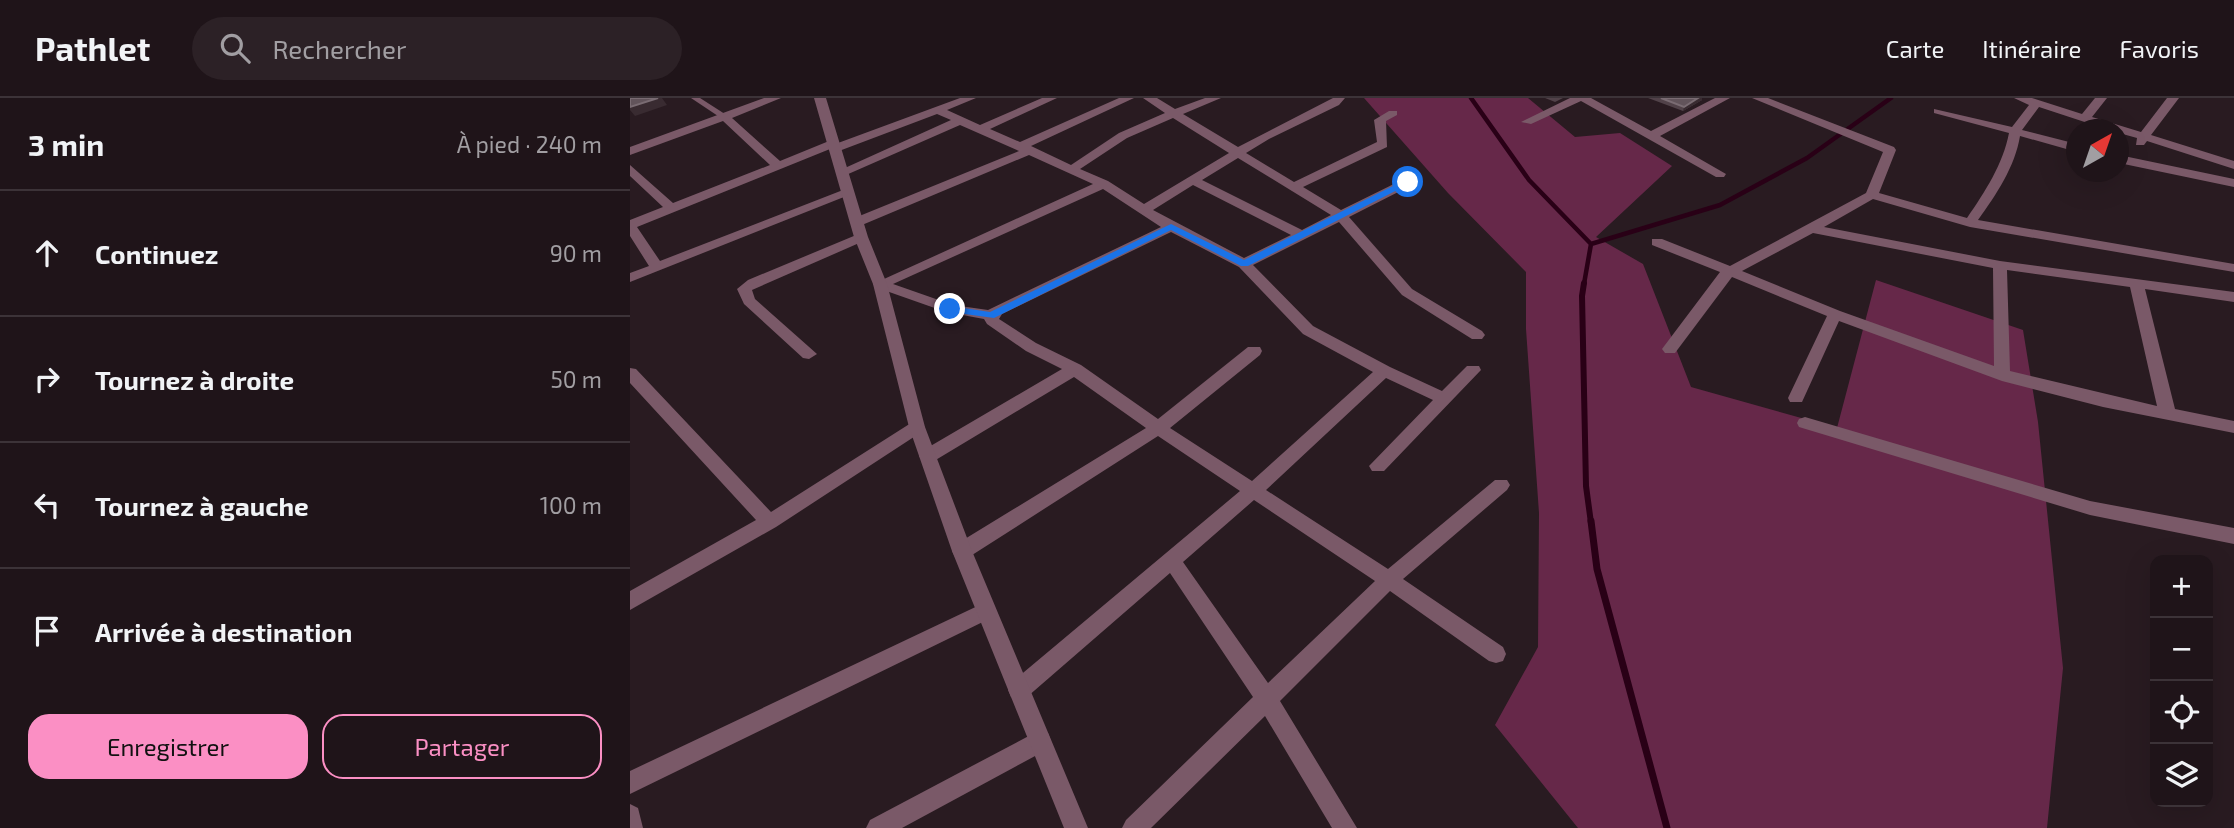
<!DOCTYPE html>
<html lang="fr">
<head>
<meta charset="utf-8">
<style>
  :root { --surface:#1f1419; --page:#2c2126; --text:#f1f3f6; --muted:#a19ea2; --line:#3c3338; --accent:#fb8fc4 }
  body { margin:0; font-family:"Exo 2",sans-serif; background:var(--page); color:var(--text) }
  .controls { position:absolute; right:21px; bottom:21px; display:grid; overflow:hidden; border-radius:14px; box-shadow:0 7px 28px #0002 }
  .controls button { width:63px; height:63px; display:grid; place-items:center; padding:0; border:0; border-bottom:2px solid var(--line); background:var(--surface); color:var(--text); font:35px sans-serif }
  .compass { position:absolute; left:1436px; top:21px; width:63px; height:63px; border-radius:50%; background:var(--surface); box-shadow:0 7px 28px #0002; rotate:40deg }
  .stop { position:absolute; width:21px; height:21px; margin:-16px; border:5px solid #1a73e8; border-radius:50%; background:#fff }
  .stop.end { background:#1a73e8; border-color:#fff; box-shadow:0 2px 7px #0008 }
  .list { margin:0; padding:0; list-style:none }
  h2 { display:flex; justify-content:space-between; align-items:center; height:91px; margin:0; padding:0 28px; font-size:30px }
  h2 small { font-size:23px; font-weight:400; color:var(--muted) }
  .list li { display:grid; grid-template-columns:46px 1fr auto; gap:21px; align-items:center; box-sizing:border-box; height:126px; padding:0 28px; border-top:2px solid var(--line) }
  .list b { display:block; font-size:26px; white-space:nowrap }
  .list em { font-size:23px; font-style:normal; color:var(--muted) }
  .actions { display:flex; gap:14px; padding:21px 28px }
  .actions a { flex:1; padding:16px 0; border:2px solid var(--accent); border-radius:21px; text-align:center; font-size:24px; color:var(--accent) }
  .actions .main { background:var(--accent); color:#111 }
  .icon { flex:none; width:38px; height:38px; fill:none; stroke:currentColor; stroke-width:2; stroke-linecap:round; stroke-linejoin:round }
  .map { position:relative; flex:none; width:1604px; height:730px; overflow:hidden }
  header { display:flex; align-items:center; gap:42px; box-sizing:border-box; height:98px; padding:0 35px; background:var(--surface); border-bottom:2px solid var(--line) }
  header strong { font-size:33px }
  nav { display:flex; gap:38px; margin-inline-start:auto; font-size:24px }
  .search { width:490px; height:63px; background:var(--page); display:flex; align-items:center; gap:18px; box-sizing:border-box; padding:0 24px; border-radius:38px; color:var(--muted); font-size:26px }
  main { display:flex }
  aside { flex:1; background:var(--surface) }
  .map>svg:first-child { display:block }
  .green { fill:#662849 }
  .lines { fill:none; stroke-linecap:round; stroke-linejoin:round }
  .stream-far2 { stroke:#290016; stroke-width:4.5 }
  .stream-far1 { stroke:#290016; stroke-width:6 }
  .stream { stroke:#290016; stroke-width:7 }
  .service { fill:#7a5968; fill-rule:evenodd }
  .minor { fill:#7a5968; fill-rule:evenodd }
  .tertiary { fill:#7a5968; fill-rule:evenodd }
  .wall { fill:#514249 }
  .shaded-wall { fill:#392b31 }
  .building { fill:#62545b; stroke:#7a6c73; stroke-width:2 }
  .route { fill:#1a73e8 }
</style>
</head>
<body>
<header>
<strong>Pathlet</strong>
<div class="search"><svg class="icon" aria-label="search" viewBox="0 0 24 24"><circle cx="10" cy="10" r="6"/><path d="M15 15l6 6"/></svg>Rechercher</div>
<nav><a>Carte</a><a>Itinéraire</a><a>Favoris</a></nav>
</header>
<main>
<aside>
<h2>3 min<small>À pied · 240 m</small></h2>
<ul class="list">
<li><svg class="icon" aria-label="ahead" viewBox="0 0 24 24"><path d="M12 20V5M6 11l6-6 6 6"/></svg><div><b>Continuez</b></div><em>90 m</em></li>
<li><svg class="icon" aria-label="right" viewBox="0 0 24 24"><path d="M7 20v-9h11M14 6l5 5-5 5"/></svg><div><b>Tournez à droite</b></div><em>50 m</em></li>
<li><svg class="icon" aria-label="left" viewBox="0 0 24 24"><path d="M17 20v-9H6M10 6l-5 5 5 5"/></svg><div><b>Tournez à gauche</b></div><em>100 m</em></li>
<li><svg class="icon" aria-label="arrive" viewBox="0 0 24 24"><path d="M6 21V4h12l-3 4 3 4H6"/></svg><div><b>Arrivée à destination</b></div></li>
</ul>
<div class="actions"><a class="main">Enregistrer</a><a>Partager</a></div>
</aside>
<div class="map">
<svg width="1604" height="730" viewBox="0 0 1604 730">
  <rect width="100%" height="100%" fill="#291b21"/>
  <!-- green -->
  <path class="green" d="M 734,0 L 898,0 L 945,39 L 990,35 L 1042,68 L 966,139 L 1013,166 L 1061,289 L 1207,330 L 1246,182 L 1393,232 L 1408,324 L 1433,570 L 1417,730 L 948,730 L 865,627 L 908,549 L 909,415 L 896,231 L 896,174 L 818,95 Z"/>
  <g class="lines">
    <!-- stream-far2 -->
    <path class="stream-far2" d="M 841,0 L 899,82 L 961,146 L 954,186
      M 961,146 L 1090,107 L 1177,60 L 1261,0"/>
    <!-- stream-far1 -->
    <path class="stream-far1" d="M 954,185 L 952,198 L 956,388 L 961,425"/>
    <!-- stream -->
    <path class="stream" d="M 961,423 L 967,471 L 1037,730"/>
    <!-- service -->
    <path class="service" d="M 61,0 L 70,0 L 98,18 L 91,20 Z"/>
    <!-- minor -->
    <path class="minor" d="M 134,0 L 151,0 L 102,20 L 150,63 L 199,43 L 208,45 L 330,0 L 346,0 L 317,12 L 350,27 L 412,0 L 427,0 L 360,31 L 390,44 L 489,0 L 504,0 L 401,48 L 441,67 L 489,35 L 535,15 L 513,0 L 527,0 L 545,11 L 575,0 L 591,0 L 553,16 L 608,49 L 703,0 L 715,0 L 709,7 L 639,41 L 616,55 L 664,84 L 747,44 L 744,22 L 759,13 L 767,13 L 767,17 L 756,23 L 757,49 L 673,89 L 711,112 L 774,81 L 782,81 L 782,87 L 719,119 L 782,191 L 852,233 L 855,237 L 852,241 L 842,241 L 772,197 L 709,124 L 623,167 L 683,228 L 760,269 L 812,293 L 837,268 L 849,268 L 851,272 L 754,373 L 742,373 L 739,368 L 803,302 L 756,280 L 636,392 L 758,471 L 865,382 L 877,382 L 880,387 L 877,392 L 773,481 L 873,549 L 876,556 L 873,563 L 866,565 L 859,563 L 760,493 L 650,603 L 727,730 L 702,730 L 635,618 L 521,730 L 492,730 L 496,722 L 623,599 L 540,475 L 397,599 L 389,602 L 381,599 L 378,592 L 381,585 L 610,393 L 528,338 L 339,459 L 332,461 L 325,459 L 322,453 L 325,447 L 516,330 L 444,279 L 304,363 L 292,363 L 289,358 L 292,353 L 432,271 L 396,253 L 357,226 L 354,221 L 316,214 L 245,189 L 243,186 L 463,86 L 399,57 L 232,127 L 222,127 L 222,121 L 389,53 L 330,27 L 216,77 L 212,78 L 206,74 L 321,22 L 307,16 L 209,53 L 200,51 L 7,129 L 30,163 L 213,92 L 218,91 L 224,95 L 0,184 L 0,175 L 19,168 L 0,138 L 0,122 L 33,109 L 0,78 L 0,67 L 43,105 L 140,67 L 93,23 L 0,57 L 0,49 ZM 543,20 L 599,55 L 514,106 L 478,83 L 450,71 L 497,40 ZM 608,60 L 701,117 L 672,132 L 572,82 ZM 563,87 L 661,137 L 614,160 L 523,112 ZM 473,91 L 531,129 L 358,212 L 323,207 L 263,186 ZM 541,134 L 609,169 L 673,236 L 743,274 L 622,383 L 540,330 L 630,257 L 632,253 L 630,249 L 618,249 L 528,321 L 451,267 L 406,245 L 369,221 L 372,216 ZM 624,402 L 745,483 L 638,585 L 553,464 Z
      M 940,0 L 961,0 L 1021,33 L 1085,0 L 1100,0 L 1030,38 L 1096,76 L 1094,79 L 1086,79 L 951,3 L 901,26 L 891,24 Z
      M 1122,0 L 1138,0 L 1264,49 L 1266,52 L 1249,95 L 1337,120 C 1355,94 1373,66 1379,35 L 1304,15 L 1304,11 L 1382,29 L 1399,7 L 1384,0 L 1402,0 L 1452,16 L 1465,0 L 1477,0 L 1462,19 L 1511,34 L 1537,0 L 1549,0 L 1521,37 L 1604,63 L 1604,71 L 1517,43 L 1514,47 L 1506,47 L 1507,40 L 1489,35 L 1489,32 L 1479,32 L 1409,9 L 1392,32 L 1447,46 L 1447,54 L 1390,38 C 1385,69 1366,97 1348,122 L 1604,166 L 1604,174 L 1340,129 L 1243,101 L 1194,129 L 1370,163 L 1604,194 L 1604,204 L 1515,191 L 1545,311 L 1604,323 L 1604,335 L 1473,309 L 1372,283 L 1209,223 L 1172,304 L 1160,304 L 1158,300 L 1197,218 L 1102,179 L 1045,255 L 1035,255 L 1032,251 L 1035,247 L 1090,174 L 1022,147 L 1022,141 L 1032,141 L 1100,168 L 1236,95 L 1253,54 ZM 1183,135 L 1363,170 L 1364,268 L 1210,213 L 1112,173 ZM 1377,172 L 1500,189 L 1527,308 L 1380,273 Z
      M 1489,57 L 1604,81 L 1604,89 L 1489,65 Z
      M 231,135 L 236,136 L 236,142 L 122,192 L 125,201 L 187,256 L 179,261 L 173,260 L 114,206 L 107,191 L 118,182 Z
      M 0,270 L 6,271 L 141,414 L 281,325 L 287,323 L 295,329 L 293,333 L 146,429 L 0,512 L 0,493 L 126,422 L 0,285 Z
      M 1175,319 L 1460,403 L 1604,430 L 1604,446 L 1460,417 L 1169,329 L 1167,325 L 1169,321 Z
      M 356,504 L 363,507 L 366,513 L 363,519 L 0,696 L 0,673 Z
      M 410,632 L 418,635 L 421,643 L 418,651 L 272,730 L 236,730 L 240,722 Z
      M 0,706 L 8,710 L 13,730 L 0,730 Z"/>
    <!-- tertiary -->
    <path class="tertiary" d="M 184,0 L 196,0 L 238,139 L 257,186 L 295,329 L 342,453 L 458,730 L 434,730 L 322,453 L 279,329 L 243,186 L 224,139 Z"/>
  </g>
  <!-- wall -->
  <path class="wall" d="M 915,0 L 933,0 L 925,4 Z
    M 1018,0 L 1072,0 L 1072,2 L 1053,13 Z"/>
  <!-- shaded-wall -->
  <path class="shaded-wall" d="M 28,0 L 32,0 L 37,7 L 5,18 L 0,12 L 0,9 Z
    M 1068,0 L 1072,0 L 1072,2 L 1053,13 L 1054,9 Z"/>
  <!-- building -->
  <path class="building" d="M 0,0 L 28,0 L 0,9 Z
    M 1031,0 L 1068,0 L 1054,9 Z"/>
  <!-- route -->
  <path class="route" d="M 775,82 L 783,84 L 618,168 L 611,168 L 541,132 L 364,220 L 320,214 L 316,211 L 320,208 L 360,214 L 541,126 L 614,162 Z"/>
</svg>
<div class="controls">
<button>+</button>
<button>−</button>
<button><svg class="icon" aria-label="locate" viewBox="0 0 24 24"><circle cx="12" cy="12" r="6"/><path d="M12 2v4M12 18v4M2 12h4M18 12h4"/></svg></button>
<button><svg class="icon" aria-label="layers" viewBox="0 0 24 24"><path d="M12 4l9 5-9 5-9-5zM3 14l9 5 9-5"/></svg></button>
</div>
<svg class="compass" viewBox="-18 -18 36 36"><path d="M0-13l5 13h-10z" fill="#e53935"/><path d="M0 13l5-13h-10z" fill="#a19ea2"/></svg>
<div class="stop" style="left:778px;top:84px"></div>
<div class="stop end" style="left:320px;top:211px"></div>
</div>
</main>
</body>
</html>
